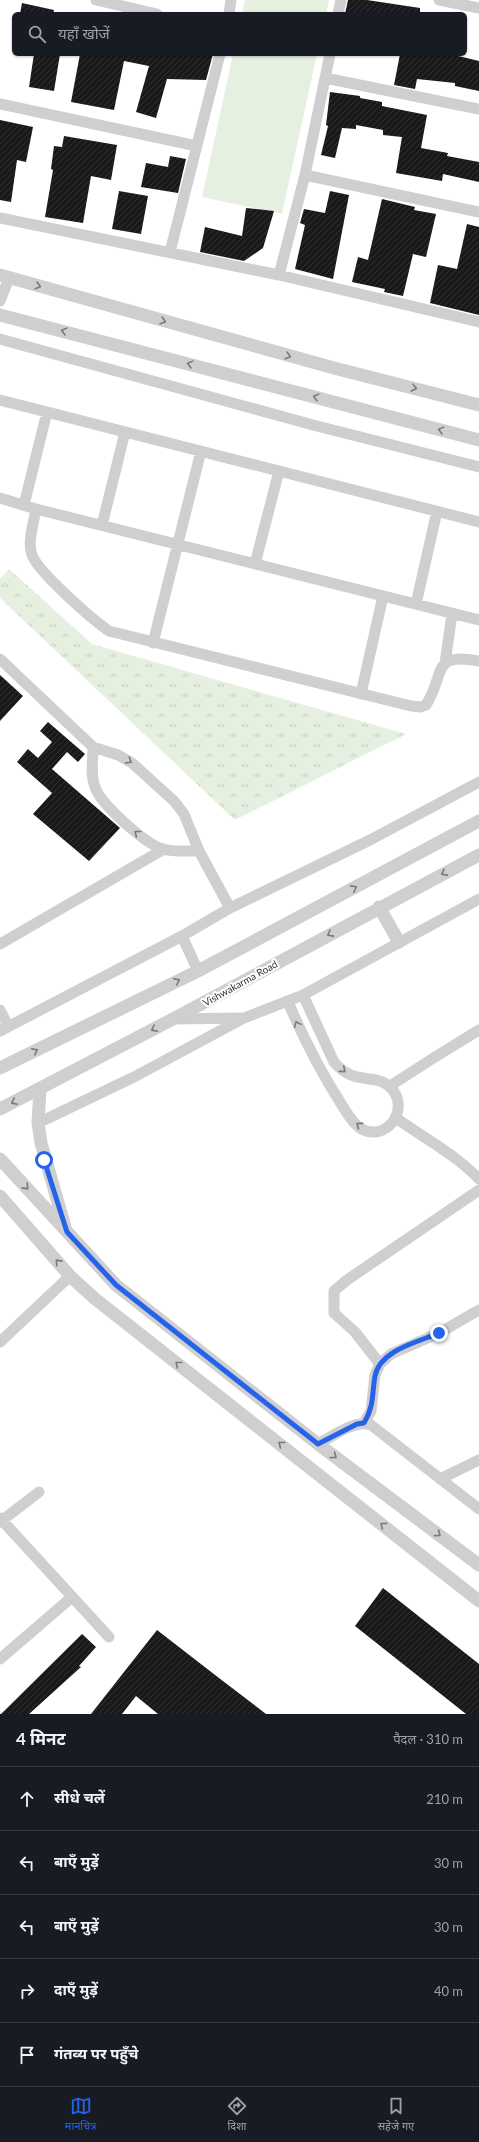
<!DOCTYPE html>
<html lang="hi">
<head>
<meta charset="utf-8">
<style>
  :root { --surface:#171b24; --page:#20242c; --text:#f1f3f6; --muted:#9ea1a6; --line:#363941; --accent:#2563eb }
  body { margin:0; font-family:Lato,"Noto Sans Devanagari",sans-serif; background:var(--page); color:var(--text) }
  .stop { position:absolute; width:12px; height:12px; margin:-9px; border:3px solid #2563eb; border-radius:50%; background:#fff }
  .stop.end { background:#2563eb; border-color:#fff; box-shadow:0 1px 4px #0008 }
  .list { margin:0; padding:0; list-style:none }
  h2 { display:flex; justify-content:space-between; align-items:center; height:52px; margin:0; padding:0 16px; font-size:17px }
  h2 small { font-size:13px; font-weight:400; color:var(--muted) }
  .list li { display:grid; grid-template-columns:26px 1fr auto; gap:12px; align-items:center; box-sizing:border-box; height:64px; padding:0 16px; border-top:1px solid var(--line) }
  .list b { display:block; font-size:15px; white-space:nowrap }
  .list em { font-size:13px; font-style:normal; color:var(--muted) }
  .icon { flex:none; width:22px; height:22px; fill:none; stroke:currentColor; stroke-width:2; stroke-linecap:round; stroke-linejoin:round }
  .map { position:relative; flex:none; width:479px; height:1714px; overflow:hidden }
  .search { position:absolute; background:var(--surface); box-shadow:0 1px 3px #0004; left:12px; right:12px; top:12px; height:44px; display:flex; align-items:center; gap:10px; box-sizing:border-box; padding:0 14px; border-radius:6px; color:var(--muted); font-size:15px }
  .sheet { height:372px; background:var(--surface) }
  nav { display:flex; justify-content:space-around; align-items:center; box-sizing:border-box; height:56px; border-top:1px solid var(--line); background:var(--surface); font-size:11px; color:var(--muted) }
  nav a { display:grid; justify-items:center; gap:2px }
  nav .on { color:var(--accent) }
  .map>svg:first-child { display:block }
  .grass { fill:url(#grass-tufts) }
  .park { fill:#e6f0e0 }
  .building { fill:url(#building-hatch) }
  .lines { fill:none; stroke-linecap:round; stroke-linejoin:round }
  .minor { stroke:#cfcfcf; stroke-width:11 }
  .tertiary { stroke:#cfcfcf; stroke-width:13 }
  .oneway { stroke:#797979 }
  .route { stroke:#2563eb; stroke-width:5 }
  .labels { text-anchor:middle; stroke-width:4; stroke-linejoin:round; paint-order:stroke }
  .street-label { font-size:10px; fill:#323232; stroke:#fff }
</style>
</head>
<body>
<div class="map">
<svg width="479" height="1714" viewBox="0 0 479 1714">
  <defs>
    <pattern id="grass-tufts" width="24" height="20" patternUnits="userSpaceOnUse"><rect width="24" height="20" fill="#e6f0e0"/><path d="M3 7l-1-3M5 7V3M7 7l1-3M15 17l-1-3M17 17v-4M19 17l1-3" fill="none" stroke="#c6cec1"/></pattern>
    <pattern id="building-hatch" width="6" height="6" patternUnits="userSpaceOnUse"><rect width="6" height="6" fill="#191919"/><path d="M-1 1l2-2M0 6l6-6M5 7l2-2" fill="none" stroke="#323232"/></pattern>
  </defs>
  <rect width="100%" height="100%" fill="#fff"/>
  <!-- grass -->
  <path class="grass" d="M 9,569 L 92,644 L 406,734 L 235,820 L 0,598 L 0,579 Z"/>
  <!-- park -->
  <path class="park" d="M 245,0 L 329,0 L 326,14 L 242,14 Z
    M 233,54 L 317,54 L 282,214 L 202,197 Z"/>
  <!-- building -->
  <path class="building" d="M 348,0 L 367,0 L 420,8 L 420,14 L 345,14 Z
    M 22,3 L 54,10 L 53,14 L 20,14 Z
    M 34,54 L 60,54 L 54,91 L 29,87 Z
    M 80,54 L 213,54 L 206,80 L 167,79 L 156,118 L 136,112 L 149,66 L 124,61 L 114,110 L 71,102 Z
    M 400,54 L 450,54 L 479,61 L 479,91 L 455,86 L 455,83 L 417,79 L 415,89 L 394,85 Z
    M 330,92 L 360,96 L 360,98 L 382,102 L 382,106 L 427,115 L 421,148 L 448,153 L 447,156 L 479,162 L 479,182 L 443,174 L 442,181 L 396,173 L 402,137 L 383,135 L 383,130 L 356,125 L 356,129 L 342,128 L 335,158 L 321,155 L 328,126 L 326,125 Z
    M 0,120 L 33,127 L 26,162 L 17,160 L 11,202 L 0,200 Z
    M 64,136 L 117,145 L 111,180 L 91,176 L 83,223 L 45,217 L 53,170 L 51,169 L 54,146 L 62,147 Z
    M 170,156 L 186,159 L 178,193 L 141,187 L 146,163 L 168,167 Z
    M 119,191 L 148,196 L 141,234 L 112,229 Z
    M 330,191 L 349,195 L 333,279 L 295,269 L 305,225 L 300,223 L 304,209 L 325,213 Z
    M 382,199 L 415,207 L 414,210 L 436,214 L 426,257 L 413,254 L 403,296 L 384,292 L 385,289 L 352,282 L 358,257 L 368,260 Z
    M 246,208 L 274,211 L 263,248 L 244,261 L 200,252 L 205,227 L 242,236 Z
    M 467,224 L 479,227 L 479,315 L 430,303 L 438,265 L 457,269 Z
    M 0,675 L 23,696 L 0,721 Z
    M 48,722 L 85,754 L 78,762 L 67,752 L 52,769 L 120,828 L 89,861 L 33,814 L 52,793 L 17,762 L 28,749 L 38,758 L 52,742 L 40,731 Z
    M 383,1588 L 479,1664 L 479,1714 L 466,1714 L 355,1626 Z
    M 157,1630 L 219,1678 L 266,1714 L 158,1714 L 136,1696 L 122,1714 L 91,1714 Z
    M 82,1634 L 96,1647 L 79,1666 L 81,1667 L 29,1714 L 1,1714 Z"/>
  <g class="lines">
    <!-- minor -->
    <path class="minor" d="M 96,0 L 157,14
      M 439,0 L 479,8
      M 229,14 L 231,0
      M 338,14 L 341,0
      M 325,78 L 479,109
      M 0,104 L 197,146
      M 305,175 L 479,212
      M 0,218 L 279,275 L 479,322
      M 170,252 L 220,54
      M 279,275 L 305,175 L 330,54
      M 0,301 L 9,278
      M 0,339 L 313,425 L 479,467
      M 0,400 L 479,522
      M 0,498 L 36,509 L 479,620
      M 24,505 L 47,412
      M 36,509 C 34,522 27,542 32,555 C 38,572 93,620 109,631 L 411,706 L 420,707 L 426,705 C 446,674 430,652 479,661
      M 102,525 L 125,432
      M 255,564 L 279,471
      M 416,604 L 437,511
      M 153,643 L 201,451
      M 0,659 L 93,747 L 118,755 L 132,763 L 174,801 L 184,814 L 199,851 L 230,908 L 182,936 L 0,1031
      M 445,663 L 452,614
      M 361,694 L 383,596
      M 93,747 C 93,760 90,775 95,787 C 101,805 145,843 162,849 C 173,852 188,851 199,851
      M 230,908 L 370,840 L 479,782
      M 182,936 L 198,971
      M 0,944 L 164,849
      M 288,1002 C 303,1037 319,1069 340,1102 C 346,1111 351,1122 360,1128 C 386,1144 412,1108 390,1087 C 374,1072 355,1087 334,1062 L 303,995
      M 0,1010 L 8,1026
      M 173,1019 L 241,1018
      M 390,1086 L 435,1057 L 479,1030
      M 396,1118 C 424,1138 455,1154 479,1179
      M 38,1123 L 134,1077 L 244,1018 L 303,995 L 479,899
      M 0,1342 L 70,1276
      M 380,1364 L 355,1332 L 334,1313 L 334,1291 L 347,1280 L 479,1190
      M 364,1423 L 371,1411 L 375,1375 L 380,1364 L 391,1354 L 439,1333 L 479,1310
      M 318,1444 C 333,1436 355,1419 371,1425 L 479,1509
      M 440,1479 L 479,1460
      M 0,1518 L 109,1637
      M 0,1522 L 39,1492
      M 0,1659 L 72,1597"/>
    <!-- tertiary -->
    <path class="tertiary" d="M 0,275 L 334,368 L 479,405
      M 0,315 L 479,440
      M 379,907 L 399,942
      M 0,1068 L 198,971 L 479,821
      M 40,1089 L 38,1123 L 41,1143 L 65,1227
      M 0,1109 L 173,1019 L 479,855
      M 0,1159 L 116,1285 L 318,1444 L 479,1565
      M 0,1196 L 70,1276 L 94,1298 L 479,1601"/>
  </g>
  <!-- one-way arrows -->
  <defs><path id="oneway-chevron" d="M-2-3.5L2.5 0L-2 3.5" fill="none" stroke-width="1.6" stroke-linecap="round" stroke-linejoin="round"/></defs>
  <g class="oneway">
    <use href="#oneway-chevron" transform="translate(38 286) rotate(16)"/>
    <use href="#oneway-chevron" transform="translate(163 321) rotate(16)"/>
    <use href="#oneway-chevron" transform="translate(64 331) rotate(-165)"/>
    <use href="#oneway-chevron" transform="translate(288 356) rotate(16)"/>
    <use href="#oneway-chevron" transform="translate(190 364) rotate(-165)"/>
    <use href="#oneway-chevron" transform="translate(414 388) rotate(14)"/>
    <use href="#oneway-chevron" transform="translate(316 397) rotate(-165)"/>
    <use href="#oneway-chevron" transform="translate(441 430) rotate(-165)"/>
    <use href="#oneway-chevron" transform="translate(129 761) rotate(32)"/>
    <use href="#oneway-chevron" transform="translate(137 833) rotate(-142)"/>
    <use href="#oneway-chevron" transform="translate(444 873) rotate(152)"/>
    <use href="#oneway-chevron" transform="translate(354 888) rotate(-28)"/>
    <use href="#oneway-chevron" transform="translate(330 934) rotate(151)"/>
    <use href="#oneway-chevron" transform="translate(177 981) rotate(-26)"/>
    <use href="#oneway-chevron" transform="translate(297 1024) rotate(-114)"/>
    <use href="#oneway-chevron" transform="translate(154 1029) rotate(153)"/>
    <use href="#oneway-chevron" transform="translate(35 1051) rotate(-26)"/>
    <use href="#oneway-chevron" transform="translate(343 1070) rotate(40)"/>
    <use href="#oneway-chevron" transform="translate(14 1102) rotate(153)"/>
    <use href="#oneway-chevron" transform="translate(359 1125) rotate(-143)"/>
    <use href="#oneway-chevron" transform="translate(26 1187) rotate(48)"/>
    <use href="#oneway-chevron" transform="translate(58 1262) rotate(-132)"/>
    <use href="#oneway-chevron" transform="translate(178 1364) rotate(-142)"/>
    <use href="#oneway-chevron" transform="translate(281 1444) rotate(-142)"/>
    <use href="#oneway-chevron" transform="translate(334 1456) rotate(37)"/>
    <use href="#oneway-chevron" transform="translate(383 1525) rotate(-142)"/>
    <use href="#oneway-chevron" transform="translate(438 1534) rotate(37)"/>
  </g>
  <g class="lines">
    <!-- route -->
    <path class="route" d="M 44,1160 L 67,1232 L 116,1285 L 318,1444 L 357,1424 L 364,1423 C 374,1407 372,1393 375,1376 C 380,1350 418,1342 439,1333"/>
  </g>
  <g class="labels">
    <!-- street labels -->
    <g class="street-label">
      <text transform="translate(240 983) rotate(-29)" y="4">Vishwakarma Road</text>
    </g>
  </g>
</svg>
<div class="stop" style="left:44px;top:1160px"></div>
<div class="stop end" style="left:439px;top:1333px"></div>
<div class="search"><svg class="icon" aria-label="search" viewBox="0 0 24 24"><circle cx="10" cy="10" r="6"/><path d="M15 15l6 6"/></svg>यहाँ खोजें</div>
</div>
<section class="sheet">
<h2>4 मिनट<small>पैदल · 310 m</small></h2>
<ul class="list">
<li><svg class="icon" aria-label="ahead" viewBox="0 0 24 24"><path d="M12 20V5M6 11l6-6 6 6"/></svg><div><b>सीधे चलें</b></div><em>210 m</em></li>
<li><svg class="icon" aria-label="left" viewBox="0 0 24 24"><path d="M17 20v-9H6M10 6l-5 5 5 5"/></svg><div><b>बाएँ मुड़ें</b></div><em>30 m</em></li>
<li><svg class="icon" aria-label="left" viewBox="0 0 24 24"><path d="M17 20v-9H6M10 6l-5 5 5 5"/></svg><div><b>बाएँ मुड़ें</b></div><em>30 m</em></li>
<li><svg class="icon" aria-label="right" viewBox="0 0 24 24"><path d="M7 20v-9h11M14 6l5 5-5 5"/></svg><div><b>दाएँ मुड़ें</b></div><em>40 m</em></li>
<li><svg class="icon" aria-label="arrive" viewBox="0 0 24 24"><path d="M6 21V4h12l-3 4 3 4H6"/></svg><div><b>गंतव्य पर पहुँचे</b></div></li>
</ul>
</section>
<nav>
<a class="on"><svg class="icon" aria-label="map" viewBox="0 0 24 24"><path d="M3 6l6-2 6 2 6-2v14l-6 2-6-2-6 2zM9 4v14M15 6v14"/></svg>मानचित्र</a>
<a><svg class="icon" aria-label="directions" viewBox="0 0 24 24"><path d="M12 3l9 9-9 9-9-9zM9 14v-3h6M13 9l2 2-2 2"/></svg>दिशा</a>
<a><svg class="icon" aria-label="saved" viewBox="0 0 24 24"><path d="M7 4h10v16l-5-4-5 4z"/></svg>सहेजे गए</a>
</nav>
</body>
</html>
